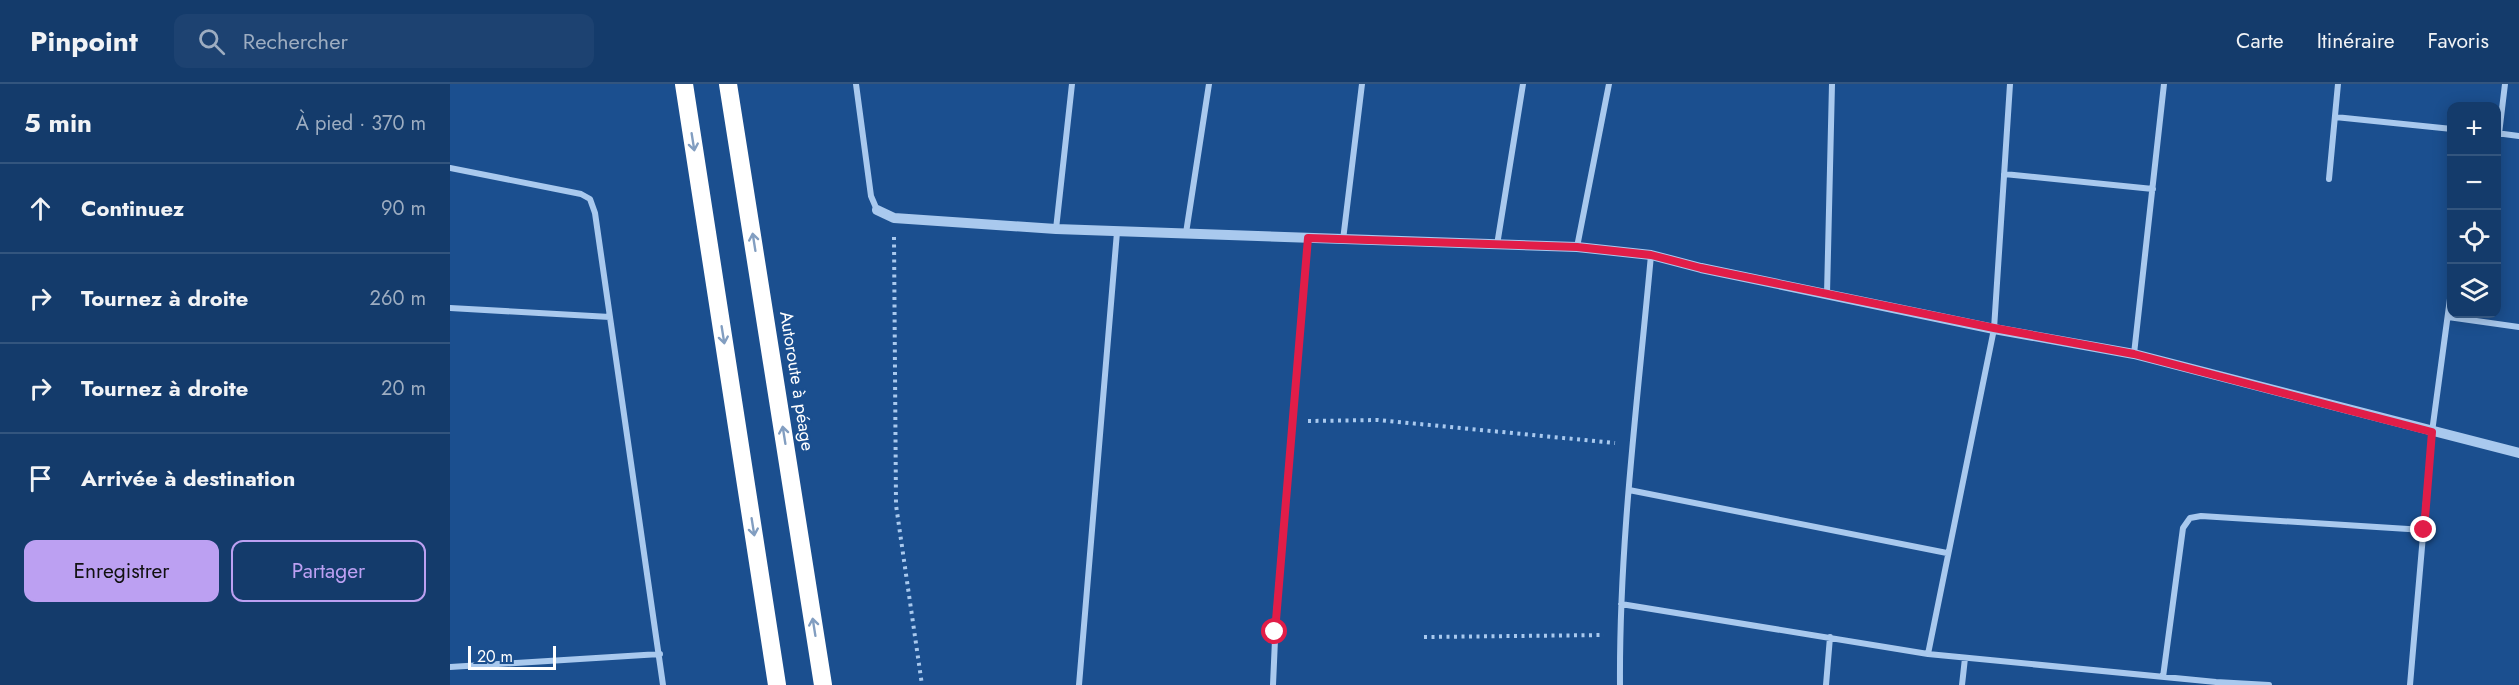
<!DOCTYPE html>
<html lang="fr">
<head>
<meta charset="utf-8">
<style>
  :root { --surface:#143b6b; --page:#1d4271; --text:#f1f3f6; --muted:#9dadc1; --line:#33557e; --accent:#bca0f2 }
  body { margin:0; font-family:Jost,sans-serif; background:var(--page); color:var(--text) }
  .controls { position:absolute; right:18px; top:18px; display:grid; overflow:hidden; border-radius:12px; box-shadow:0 3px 15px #0003 }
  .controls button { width:54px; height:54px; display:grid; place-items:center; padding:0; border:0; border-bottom:2px solid var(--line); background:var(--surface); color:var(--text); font:30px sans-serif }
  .scale { position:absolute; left:18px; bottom:15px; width:88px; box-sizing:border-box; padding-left:6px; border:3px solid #fff; border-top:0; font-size:16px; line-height:21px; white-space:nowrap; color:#fff; -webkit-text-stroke:4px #1b4f8f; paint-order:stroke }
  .stop { position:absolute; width:18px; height:18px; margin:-14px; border:4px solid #e11d48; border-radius:50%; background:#fff }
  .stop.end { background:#e11d48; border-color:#fff; box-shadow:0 2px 6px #0008 }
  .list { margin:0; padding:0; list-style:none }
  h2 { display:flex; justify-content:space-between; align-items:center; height:78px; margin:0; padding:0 24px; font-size:26px }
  h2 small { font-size:20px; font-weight:400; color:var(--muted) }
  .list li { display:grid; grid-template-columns:39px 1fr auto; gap:18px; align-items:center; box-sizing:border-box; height:90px; padding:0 24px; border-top:2px solid var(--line) }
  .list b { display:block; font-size:22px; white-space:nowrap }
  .list em { font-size:20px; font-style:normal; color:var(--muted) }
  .actions { display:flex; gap:12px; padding:18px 24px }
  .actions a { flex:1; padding:14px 0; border:2px solid var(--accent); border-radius:12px; text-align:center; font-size:21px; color:var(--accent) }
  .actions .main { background:var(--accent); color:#111 }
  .icon { flex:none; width:33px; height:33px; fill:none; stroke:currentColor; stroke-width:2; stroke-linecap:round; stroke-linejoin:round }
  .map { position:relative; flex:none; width:2069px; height:601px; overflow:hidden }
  header { display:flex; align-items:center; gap:36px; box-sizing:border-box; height:84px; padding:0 30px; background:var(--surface); border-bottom:2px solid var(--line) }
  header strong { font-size:28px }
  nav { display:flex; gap:33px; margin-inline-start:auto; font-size:21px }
  .search { width:420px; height:54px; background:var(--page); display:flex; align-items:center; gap:15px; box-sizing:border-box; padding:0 21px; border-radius:12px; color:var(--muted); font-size:22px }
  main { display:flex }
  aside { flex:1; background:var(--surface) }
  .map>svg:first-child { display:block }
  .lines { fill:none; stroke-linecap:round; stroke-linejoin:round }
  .path { stroke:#a9c9ee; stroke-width:4; stroke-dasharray:3 4.5; stroke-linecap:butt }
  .minor { stroke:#a9c9ee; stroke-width:6 }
  .tertiary { stroke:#a9c9ee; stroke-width:10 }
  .motorway { stroke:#fff; stroke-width:18 }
  .oneway { stroke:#829ec1 }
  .route { stroke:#e11d48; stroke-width:8 }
  .labels { text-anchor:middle; stroke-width:4.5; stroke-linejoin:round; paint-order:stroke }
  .street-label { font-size:18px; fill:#fff; stroke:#1b4f8f }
</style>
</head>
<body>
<header>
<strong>Pinpoint</strong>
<div class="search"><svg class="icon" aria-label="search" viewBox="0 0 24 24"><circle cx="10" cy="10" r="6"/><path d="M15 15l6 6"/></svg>Rechercher</div>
<nav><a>Carte</a><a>Itinéraire</a><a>Favoris</a></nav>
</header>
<main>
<aside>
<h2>5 min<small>À pied · 370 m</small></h2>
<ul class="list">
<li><svg class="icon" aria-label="ahead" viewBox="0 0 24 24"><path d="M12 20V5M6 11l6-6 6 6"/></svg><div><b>Continuez</b></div><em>90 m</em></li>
<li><svg class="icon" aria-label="right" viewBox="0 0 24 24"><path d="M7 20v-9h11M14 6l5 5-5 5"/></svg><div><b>Tournez à droite</b></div><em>260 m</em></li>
<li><svg class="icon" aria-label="right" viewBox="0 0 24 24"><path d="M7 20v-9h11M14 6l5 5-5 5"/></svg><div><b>Tournez à droite</b></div><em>20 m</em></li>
<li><svg class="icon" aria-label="arrive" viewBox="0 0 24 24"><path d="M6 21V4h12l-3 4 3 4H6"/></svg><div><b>Arrivée à destination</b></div></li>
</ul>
<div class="actions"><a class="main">Enregistrer</a><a>Partager</a></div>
</aside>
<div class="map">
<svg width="2069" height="601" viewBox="0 0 2069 601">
  <rect width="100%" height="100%" fill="#1b4f8f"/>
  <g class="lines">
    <!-- path -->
    <path class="path" d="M 444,153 L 446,421 L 472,601
      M 858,337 L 928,336 L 1165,359
      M 974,553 L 1154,551"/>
    <!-- minor -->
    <path class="minor" d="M 406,0 L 421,112 L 427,126
      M 1885,33 L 2002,45
      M 2046,49 L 2069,52
      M 2049,50 L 2055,0
      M 0,84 L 131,110 L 140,115 L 145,129 L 213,601
      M 1554,90 L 1703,105
      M 1879,95 L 1888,0
      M 606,145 L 622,0
      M 736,149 L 759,0
      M 893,156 L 912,0
      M 1047,161 L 1073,0
      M 1127,163 L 1159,0
      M 1377,210 L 1382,0
      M 0,224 L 160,233
      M 1998,233 L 2069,243
      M 1684,270 L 1714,0
      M 1179,406 L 1497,469
      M 1171,520 L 1478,570 L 1766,598 L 1819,601
      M 1478,570 L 1544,245 L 1560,0
      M 0,583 L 210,570
      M 1713,593 L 1733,444 L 1740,434 L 1751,432 L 1974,446
      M 629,601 L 667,148
      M 823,601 L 826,533 L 858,154
      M 1170,601 C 1169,458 1188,314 1201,171
      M 1376,601 L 1380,553
      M 1512,601 L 1515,574
      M 1960,601 L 1982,348 L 2002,200"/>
    <!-- tertiary -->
    <path class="tertiary" d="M 427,126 L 444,134 L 606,145 L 1127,163 L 1201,171 L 1251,184 L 1544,245 L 1684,270 L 2069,369"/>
    <!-- motorway -->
    <path class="motorway" d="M 234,0 L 327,601
      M 278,0 L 373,601"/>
  </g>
  <!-- one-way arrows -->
  <defs><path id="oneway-shaft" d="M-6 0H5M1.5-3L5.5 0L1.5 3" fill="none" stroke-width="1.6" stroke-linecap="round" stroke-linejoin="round" transform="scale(1.5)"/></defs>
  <g class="oneway">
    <use href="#oneway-shaft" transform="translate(243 58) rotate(81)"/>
    <use href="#oneway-shaft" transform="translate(304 158) rotate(-99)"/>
    <use href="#oneway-shaft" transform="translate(273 251) rotate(81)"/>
    <use href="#oneway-shaft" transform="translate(334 351) rotate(-99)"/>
    <use href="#oneway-shaft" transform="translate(303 443) rotate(81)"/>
    <use href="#oneway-shaft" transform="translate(364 543) rotate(-99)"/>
  </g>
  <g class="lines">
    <!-- route -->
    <path class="route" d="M 825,548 L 858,154 L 1127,163 L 1201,171 L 1251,184 L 1544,244 L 1684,270 L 1982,348 L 1974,446"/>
  </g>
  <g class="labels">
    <!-- street labels -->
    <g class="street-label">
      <text transform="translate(347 297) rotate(81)" y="6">Autoroute à péage</text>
    </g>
  </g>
</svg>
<div class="controls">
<button>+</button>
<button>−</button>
<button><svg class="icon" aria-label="locate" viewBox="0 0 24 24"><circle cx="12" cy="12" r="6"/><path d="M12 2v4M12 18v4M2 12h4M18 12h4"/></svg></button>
<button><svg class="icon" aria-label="layers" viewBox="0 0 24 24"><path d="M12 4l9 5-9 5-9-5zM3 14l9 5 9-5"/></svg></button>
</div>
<div class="scale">20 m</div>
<div class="stop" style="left:825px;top:548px"></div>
<div class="stop end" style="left:1974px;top:446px"></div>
</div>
</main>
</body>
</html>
